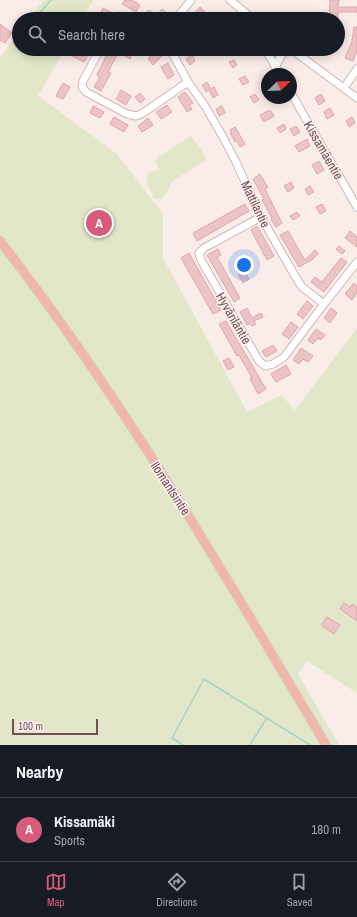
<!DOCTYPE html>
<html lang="en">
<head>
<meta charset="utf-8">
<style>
  :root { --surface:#171b24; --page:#242831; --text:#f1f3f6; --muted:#9ea1a6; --line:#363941; --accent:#d75c78 }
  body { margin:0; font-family:"Archivo Narrow",sans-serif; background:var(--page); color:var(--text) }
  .compass { position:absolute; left:261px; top:68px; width:36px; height:36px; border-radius:50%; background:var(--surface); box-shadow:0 2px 10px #0003; rotate:67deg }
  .scale { position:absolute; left:12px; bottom:10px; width:86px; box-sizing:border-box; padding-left:4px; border:2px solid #724f53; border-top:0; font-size:11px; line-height:14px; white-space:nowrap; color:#724f53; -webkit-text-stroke:3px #fdf1ef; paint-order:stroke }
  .you { position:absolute; left:244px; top:265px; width:14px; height:14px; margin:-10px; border:3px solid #fff; border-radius:50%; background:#1a73e8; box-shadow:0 0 0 6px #1a73e833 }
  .badge { display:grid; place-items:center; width:26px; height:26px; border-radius:50%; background:var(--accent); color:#fff; font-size:13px; font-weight:700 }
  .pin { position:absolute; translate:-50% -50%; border:2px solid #fff; box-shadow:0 1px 4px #0006 }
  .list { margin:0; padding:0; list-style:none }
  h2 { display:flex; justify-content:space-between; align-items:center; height:52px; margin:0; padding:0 16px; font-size:17px }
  h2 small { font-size:13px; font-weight:400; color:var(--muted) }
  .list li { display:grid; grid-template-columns:26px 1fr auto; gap:12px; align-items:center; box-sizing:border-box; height:64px; padding:0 16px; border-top:1px solid var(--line) }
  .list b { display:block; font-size:15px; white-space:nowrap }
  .list p { margin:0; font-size:13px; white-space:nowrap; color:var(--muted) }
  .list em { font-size:13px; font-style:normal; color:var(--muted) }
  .icon { flex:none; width:22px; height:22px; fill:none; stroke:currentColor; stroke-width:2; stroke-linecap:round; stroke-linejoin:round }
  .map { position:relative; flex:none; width:357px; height:745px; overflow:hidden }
  .search { position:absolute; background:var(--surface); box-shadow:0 2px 10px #0003; left:12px; right:12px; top:12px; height:44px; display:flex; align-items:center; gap:10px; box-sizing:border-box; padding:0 14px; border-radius:22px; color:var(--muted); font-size:15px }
  .sheet { height:116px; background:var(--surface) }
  nav { display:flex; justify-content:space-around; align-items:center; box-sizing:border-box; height:56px; border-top:1px solid var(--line); background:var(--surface); font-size:11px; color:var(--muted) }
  nav a { display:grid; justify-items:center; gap:2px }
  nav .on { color:var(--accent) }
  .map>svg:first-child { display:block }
  .green { fill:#e2e7c9 }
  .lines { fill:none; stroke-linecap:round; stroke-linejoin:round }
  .stream { stroke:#a7d3c6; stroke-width:1.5 }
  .building { fill:#edc4c6; stroke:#dea6aa }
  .minor-casing { stroke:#d0b6b6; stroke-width:9 }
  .major-casing { stroke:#d5cacb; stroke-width:10 }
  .minor { stroke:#fff; stroke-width:7 }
  .major { stroke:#f1b6a9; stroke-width:8 }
  .labels { text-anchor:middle; stroke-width:3; stroke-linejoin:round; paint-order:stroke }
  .street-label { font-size:13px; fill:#724f53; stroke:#fdf1ef }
</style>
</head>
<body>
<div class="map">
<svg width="357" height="745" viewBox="0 0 357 745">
  <rect width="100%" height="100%" fill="#faece9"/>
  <!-- green -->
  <path class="green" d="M 44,0 L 93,0 L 82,19 L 29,19 Z
    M 19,32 L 19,49 L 65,49 L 38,96 L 117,154 L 163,214 L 163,258 L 247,412 L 281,395 L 295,410 L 357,328 L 357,693 L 307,661 L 298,674 L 339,745 L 0,745 L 0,57 Z
    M 191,136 L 206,157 L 204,158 L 206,160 L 171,182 L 168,191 L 162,199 L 154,198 L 146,182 L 148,172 L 160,170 L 155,161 L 157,159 L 157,158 Z"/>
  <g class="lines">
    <!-- stream -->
    <path class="stream" d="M 34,19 L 51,0
      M 183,745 L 172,738 L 204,679 L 310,745
      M 250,745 L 266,719"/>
  </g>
  <!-- building -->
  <path class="building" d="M 125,0 L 132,0 L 140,5 L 136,12 L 122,4 Z
    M 330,0 L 339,0 L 338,7 L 357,7 L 357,12 L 338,12 L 338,18 L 329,18 Z
    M 200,7 L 205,12 L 199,19 L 189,19 Z
    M 103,8 L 111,12 L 107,19 L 98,19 Z
    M 162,9 L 168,14 L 165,19 L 150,19 L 145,16 L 148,10 L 157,15 Z
    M 0,24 L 12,33 L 5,43 L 0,40 Z
    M 354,27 L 357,27 L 357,51 L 353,61 L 345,58 L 352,41 Z
    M 82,49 L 86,49 L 90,51 L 84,62 L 72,56 L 74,51 L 79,53 Z
    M 150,49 L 156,49 L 162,56 L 153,65 L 148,59 L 150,57 L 146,52 Z
    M 109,50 L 117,55 L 108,72 L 111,73 L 101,91 L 94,87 L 100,77 L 97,75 Z
    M 125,51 L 132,54 L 130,59 L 123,55 Z
    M 192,55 L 195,61 L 190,65 L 186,59 Z
    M 234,60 L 237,65 L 233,68 L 229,62 Z
    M 168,63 L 174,75 L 168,79 L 161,67 Z
    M 245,76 L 249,82 L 243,85 L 239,79 Z
    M 207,82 L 211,89 L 214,87 L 218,95 L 213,98 L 209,90 L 206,92 L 202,85 Z
    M 63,83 L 70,87 L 63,99 L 56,96 Z
    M 121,90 L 131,96 L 126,105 L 116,99 Z
    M 185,92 L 193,103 L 189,105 L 192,109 L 187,112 L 178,97 Z
    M 140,93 L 145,99 L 140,103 L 135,97 Z
    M 255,94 L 259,100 L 254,103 L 250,97 Z
    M 321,94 L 325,101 L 319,105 L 315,98 Z
    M 167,105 L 172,112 L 161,119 L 156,112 Z
    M 93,106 L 104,112 L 100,118 L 90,113 Z
    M 222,106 L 225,113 L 219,116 L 216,109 Z
    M 330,108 L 334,115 L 327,119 L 324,112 Z
    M 270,110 L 274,116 L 264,122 L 260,115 Z
    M 114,117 L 128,125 L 124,132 L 110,124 Z
    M 352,117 L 355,123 L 349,127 L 346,121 Z
    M 148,118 L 153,125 L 142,132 L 138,126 Z
    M 284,124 L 286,129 L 280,133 L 277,128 Z
    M 296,126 L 300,132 L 294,136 L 290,129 Z
    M 235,127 L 245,144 L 240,147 L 237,141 L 235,142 L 230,133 L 232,132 L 230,130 Z
    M 307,139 L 310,146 L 299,152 L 295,146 Z
    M 319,161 L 324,170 L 317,174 L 312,165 Z
    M 260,174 L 268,188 L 265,189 L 282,223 L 276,227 L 271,219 L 272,218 L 262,200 L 264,199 L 253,179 Z
    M 291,182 L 294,188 L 288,192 L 284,186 Z
    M 310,186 L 314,192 L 308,195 L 305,189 Z
    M 245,204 L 249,211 L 197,241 L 193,233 Z
    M 322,204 L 326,211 L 320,214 L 316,207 Z
    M 297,212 L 300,216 L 293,220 L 290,216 Z
    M 257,226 L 274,256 L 267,260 L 251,230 Z
    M 288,231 L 305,260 L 315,250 L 318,254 L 313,259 L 299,267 L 280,235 Z
    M 350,231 L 357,237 L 357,247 L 345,238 Z
    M 339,246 L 345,251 L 342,254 L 336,249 Z
    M 218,249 L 221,255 L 217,257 L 240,298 L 234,302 L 207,255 Z
    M 189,253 L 221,310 L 213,314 L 181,258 Z
    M 341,258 L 347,262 L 324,292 L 311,282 L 315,277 L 322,282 Z
    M 244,270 L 249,279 L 243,283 L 238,274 Z
    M 354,283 L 357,286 L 357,293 L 352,300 L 345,294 Z
    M 307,301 L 313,306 L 303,319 L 297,314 Z
    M 247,308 L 252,318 L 261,313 L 263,317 L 254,321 L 256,324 L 252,326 L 250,324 L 247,325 L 240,312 Z
    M 331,308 L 337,313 L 330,323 L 324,318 Z
    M 226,321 L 266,389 L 258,394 L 250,379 L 252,378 L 239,355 L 237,356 L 219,324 Z
    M 291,322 L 298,327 L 289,339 L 282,334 Z
    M 316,329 L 325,335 L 321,340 L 318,338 L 313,344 L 308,340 Z
    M 273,345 L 277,351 L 266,357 L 262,351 Z
    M 301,348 L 313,356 L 308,362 L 303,359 L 299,364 L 293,360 Z
    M 229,358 L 234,367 L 228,370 L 223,361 Z
    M 286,365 L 291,374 L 276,382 L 271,374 Z
    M 344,603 L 350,607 L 352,604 L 357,607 L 357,621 L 340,609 Z
    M 327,617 L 340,625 L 334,634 L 321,625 Z"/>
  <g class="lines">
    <defs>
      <path id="minor" d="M 230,0 L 253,19
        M 117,19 L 120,16 L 132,19
        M 176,19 L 191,0
        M 100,49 L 83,81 L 82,87 L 86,92 L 127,114 L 136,116 L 143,113 L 188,82
        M 170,49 L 188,82 L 205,106 L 223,137 L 236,162 L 261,217 L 295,276 L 302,287 L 324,304 L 357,262
        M 265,49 L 280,74
        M 291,49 L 357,98
        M 275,67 L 281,56 L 287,49
        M 344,88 L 357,69
        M 291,93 L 357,207
        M 261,217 L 204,248 L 199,253 L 201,260 L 259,361 L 265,366 L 273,364 L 284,357 L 324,304"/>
      <path id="major" d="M 0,241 C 123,399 224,573 326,745"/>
    </defs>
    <!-- minor casing -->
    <use href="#minor" class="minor-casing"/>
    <!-- major casing -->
    <use href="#major" class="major-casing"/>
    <!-- minor -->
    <use href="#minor" class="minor"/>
    <!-- major -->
    <use href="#major" class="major"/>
  </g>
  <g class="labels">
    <!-- street labels -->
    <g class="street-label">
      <text transform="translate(324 150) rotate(60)" y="5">Kissamäentie</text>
      <text transform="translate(256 204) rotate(64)" y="5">Mattilantie</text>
      <text transform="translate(234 318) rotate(60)" y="5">Hyväriläntie</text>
      <text transform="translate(171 488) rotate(57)" y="5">Ilomantsintie</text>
    </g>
  </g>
</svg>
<svg class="compass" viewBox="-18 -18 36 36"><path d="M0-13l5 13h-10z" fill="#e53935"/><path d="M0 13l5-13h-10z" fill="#9ea1a6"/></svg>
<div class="scale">100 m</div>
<div class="you"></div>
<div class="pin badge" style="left:99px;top:223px">A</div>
<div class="search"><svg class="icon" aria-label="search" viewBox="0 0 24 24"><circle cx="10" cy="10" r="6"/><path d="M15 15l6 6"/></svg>Search here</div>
</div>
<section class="sheet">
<h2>Nearby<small></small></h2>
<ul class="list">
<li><span class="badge">A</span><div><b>Kissamäki</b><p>Sports</p></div><em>180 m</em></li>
</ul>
</section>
<nav>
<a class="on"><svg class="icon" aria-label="map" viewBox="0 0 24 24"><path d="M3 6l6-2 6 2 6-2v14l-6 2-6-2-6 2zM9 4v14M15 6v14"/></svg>Map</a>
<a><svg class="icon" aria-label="directions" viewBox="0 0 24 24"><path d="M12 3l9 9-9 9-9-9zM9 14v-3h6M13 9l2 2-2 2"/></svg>Directions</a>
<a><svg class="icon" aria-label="saved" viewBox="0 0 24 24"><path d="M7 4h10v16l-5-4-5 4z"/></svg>Saved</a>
</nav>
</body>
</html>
